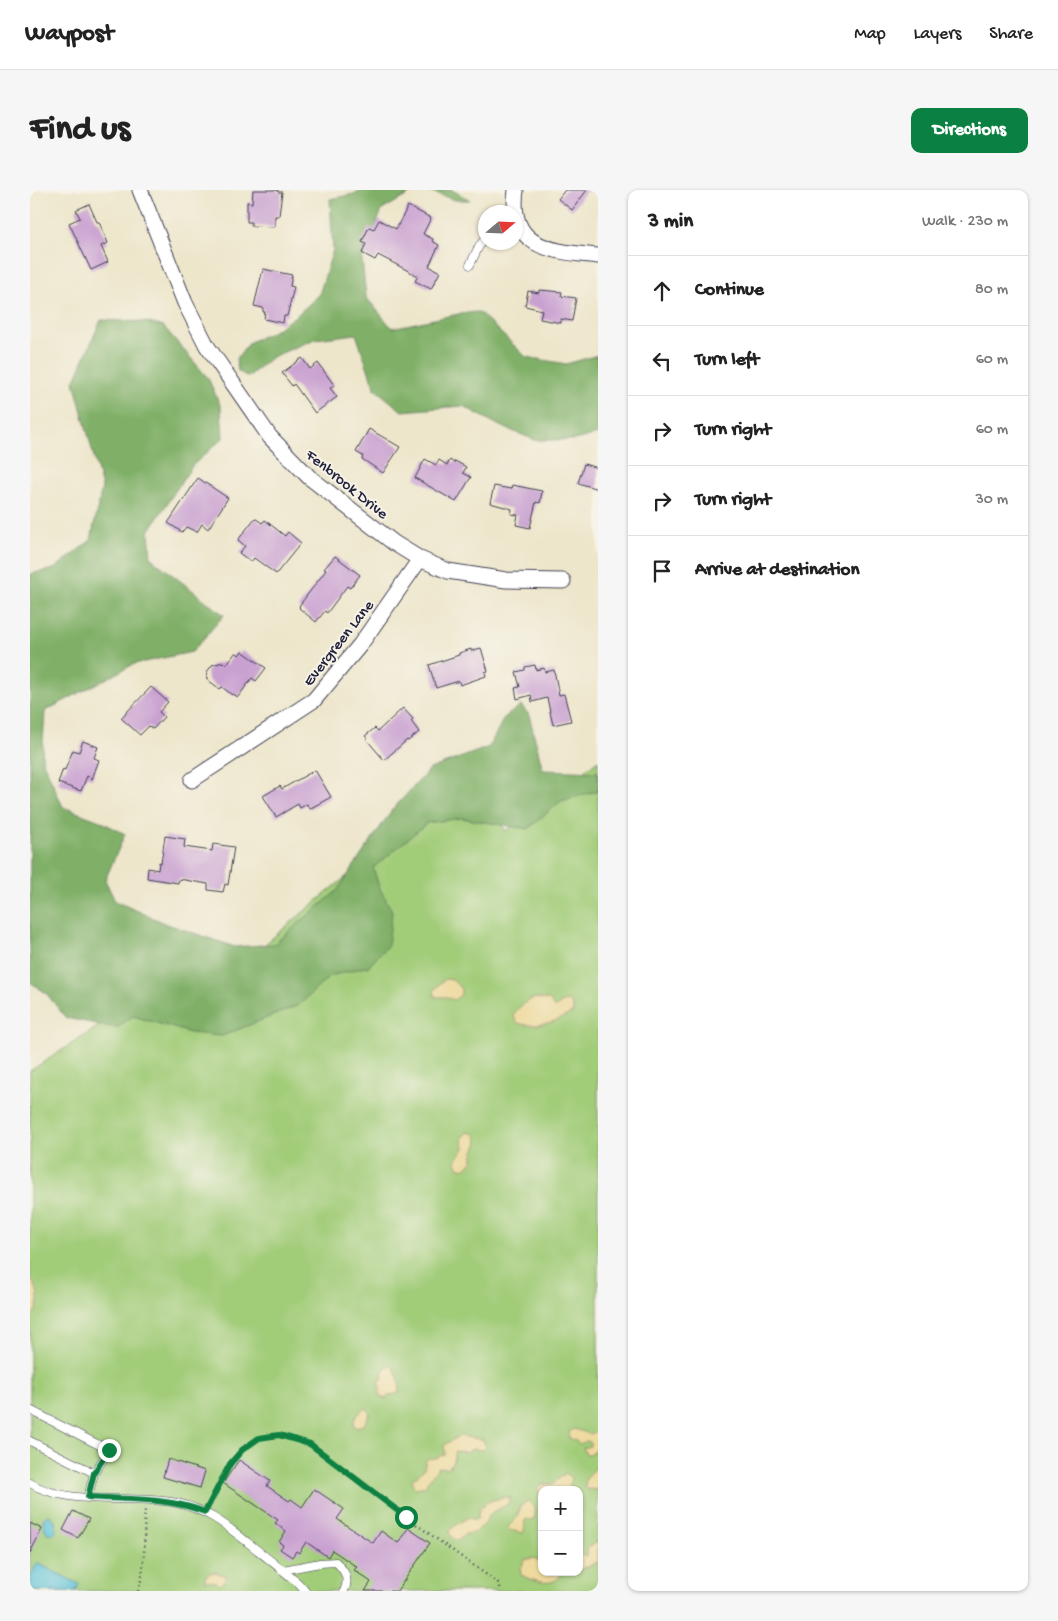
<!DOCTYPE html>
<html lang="en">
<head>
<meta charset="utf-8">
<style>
  :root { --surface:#fff; --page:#f6f6f6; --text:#222; --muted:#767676; --line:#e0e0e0; --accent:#0b8043 }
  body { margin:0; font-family:"Gochi Hand",sans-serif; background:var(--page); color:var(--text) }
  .controls { position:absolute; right:15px; bottom:15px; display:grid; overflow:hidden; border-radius:10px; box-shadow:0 1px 4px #0004 }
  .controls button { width:45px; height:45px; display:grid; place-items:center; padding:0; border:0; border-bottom:1px solid var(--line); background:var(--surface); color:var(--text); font:25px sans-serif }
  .compass { position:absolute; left:448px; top:15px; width:45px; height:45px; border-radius:50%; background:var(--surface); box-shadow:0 1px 4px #0004; rotate:71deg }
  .stop { position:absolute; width:15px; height:15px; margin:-11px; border:4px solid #0b8043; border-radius:50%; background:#fff }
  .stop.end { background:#0b8043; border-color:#fff; box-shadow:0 1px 5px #0008 }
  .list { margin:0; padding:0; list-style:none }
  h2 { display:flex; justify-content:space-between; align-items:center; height:65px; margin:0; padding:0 20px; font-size:21px }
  h2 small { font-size:16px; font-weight:400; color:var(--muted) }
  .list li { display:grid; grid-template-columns:32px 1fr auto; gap:15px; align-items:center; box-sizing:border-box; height:70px; padding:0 20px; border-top:1px solid var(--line) }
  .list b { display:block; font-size:19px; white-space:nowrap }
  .list em { font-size:16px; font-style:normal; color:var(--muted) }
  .icon { flex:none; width:28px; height:28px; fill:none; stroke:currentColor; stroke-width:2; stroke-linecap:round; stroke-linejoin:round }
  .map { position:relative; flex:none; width:568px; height:1401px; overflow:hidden; border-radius:10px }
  header { display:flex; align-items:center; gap:30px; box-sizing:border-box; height:70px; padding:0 25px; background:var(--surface); border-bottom:1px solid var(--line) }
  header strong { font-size:24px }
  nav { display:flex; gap:28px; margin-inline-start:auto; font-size:18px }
  .intro { display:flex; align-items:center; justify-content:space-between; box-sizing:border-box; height:120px; padding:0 30px }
  h1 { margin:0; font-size:35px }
  .button { padding:12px 22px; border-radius:10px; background:var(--accent); color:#fff; font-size:18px; font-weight:700 }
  main { display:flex; gap:30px; padding:0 30px }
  aside { flex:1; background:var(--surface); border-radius:10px; box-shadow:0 1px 4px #0004 }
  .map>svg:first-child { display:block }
  .green { fill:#a1cc78; stroke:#62775a; fill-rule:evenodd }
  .forest { fill:#80b068; stroke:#516952 }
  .sand { fill:#eeda9e; stroke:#887e6c }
  .water { fill:#5bc2d8; stroke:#3e728a }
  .building { fill:#c9a1d1 }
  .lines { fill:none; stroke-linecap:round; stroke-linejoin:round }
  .lane-casing { stroke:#403f51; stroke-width:9 }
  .street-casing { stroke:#403f51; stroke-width:17 }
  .path { stroke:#403f51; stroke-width:2.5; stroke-dasharray:1 4; stroke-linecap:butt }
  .lane { stroke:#fff; stroke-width:8 }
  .street { stroke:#fff; stroke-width:15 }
  .route { stroke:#0b8043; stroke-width:6 }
  .labels { text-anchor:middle; stroke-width:4; stroke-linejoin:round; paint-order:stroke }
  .street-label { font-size:16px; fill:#22223b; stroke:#f7f3e8 }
</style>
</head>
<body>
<header>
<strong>Waypost</strong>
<nav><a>Map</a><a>Layers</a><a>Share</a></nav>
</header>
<div class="intro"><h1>Find us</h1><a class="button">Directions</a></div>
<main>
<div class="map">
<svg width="568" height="1401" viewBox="0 0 568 1401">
  <rect width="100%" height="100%" fill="#f7f3e8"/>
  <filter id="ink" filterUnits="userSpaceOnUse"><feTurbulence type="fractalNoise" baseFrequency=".02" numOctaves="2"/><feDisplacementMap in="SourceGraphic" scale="10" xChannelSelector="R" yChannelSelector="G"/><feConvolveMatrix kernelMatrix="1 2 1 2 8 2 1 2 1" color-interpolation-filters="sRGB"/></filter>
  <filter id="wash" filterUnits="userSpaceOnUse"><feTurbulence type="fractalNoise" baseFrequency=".0096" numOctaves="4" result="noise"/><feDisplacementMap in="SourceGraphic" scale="20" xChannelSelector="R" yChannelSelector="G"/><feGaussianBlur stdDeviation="1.12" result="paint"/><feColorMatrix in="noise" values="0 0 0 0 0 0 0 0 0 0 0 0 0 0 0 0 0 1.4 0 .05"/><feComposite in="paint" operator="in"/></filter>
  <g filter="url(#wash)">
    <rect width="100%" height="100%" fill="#ede6cb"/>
    <!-- green -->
    <path class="green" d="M 568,570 L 568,1401 L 0,1401 L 0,881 L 140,790 L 157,819 L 436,587 L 476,641 ZM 512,1300 L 549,1300 L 549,1382 L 512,1382 Z"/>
    <!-- forest -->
    <path class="forest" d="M 330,0 L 386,0 L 352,20 L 332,70 L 336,107 L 362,138 L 433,123 L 449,122 L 496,167 L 536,174 L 568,165 L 568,244 L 544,250 L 505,250 L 470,236 L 433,216 L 372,221 L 345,199 L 326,144 L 285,149 L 242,167 L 218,187 L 208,181 L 206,169 L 220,152 L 244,141 L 267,125 L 289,105 L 303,60 L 300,9 L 324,4 Z
      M 396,0 L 422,0 L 440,10 L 425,10 Z
      M 71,130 L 116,132 L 134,137 L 178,188 L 191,217 L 193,248 L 162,276 L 119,341 L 121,368 L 194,425 L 162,462 L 104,474 L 15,521 L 12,569 L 33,617 L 70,631 L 95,644 L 75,690 L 85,711 L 137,734 L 205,757 L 244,754 L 307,701 L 362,620 L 400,579 L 459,557 L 474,528 L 491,515 L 499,525 L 513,580 L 568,582 L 568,602 L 563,602 L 531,611 L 498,639 L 431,628 L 397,633 L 343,678 L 349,697 L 362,721 L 358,755 L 339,776 L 300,786 L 269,815 L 192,846 L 161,843 L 103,826 L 87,838 L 36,828 L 16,803 L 0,792 L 0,384 L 24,379 L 61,350 L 72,297 L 44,192 Z"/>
    <!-- sand -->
    <path class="sand" d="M 416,789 L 423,790 L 431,799 L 431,805 L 424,810 L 417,807 L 405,807 L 404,800 L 411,792 Z
      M 505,808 L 520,810 L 524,818 L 533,812 L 539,811 L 543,817 L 543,822 C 528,832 505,839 488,833 L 483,826 C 486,819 497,810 505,808 Z
      M 437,942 L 445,944 L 448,952 L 443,964 L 443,971 L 434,979 L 428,977 L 426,971 L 434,958 L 432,948 Z
      M 0,1089 C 10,1098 11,1118 1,1127 Z
      M 359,1176 L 362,1176 C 367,1181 371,1196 369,1203 L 358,1206 L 356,1209 L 350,1206 L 350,1190 L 352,1189 L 353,1181 Z
      M 336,1218 L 340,1223 L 334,1235 L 326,1237 L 323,1234 C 324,1228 330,1221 336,1218 Z
      M 544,1239 L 561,1244 L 568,1241 C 568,1252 568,1264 556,1264 L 553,1258 L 560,1256 L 560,1252 L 556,1251 L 549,1254 L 546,1251 L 539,1248 L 539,1242 Z
      M 429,1246 L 451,1249 L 454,1251 L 455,1256 L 451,1260 L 443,1259 L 437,1262 L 425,1261 L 423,1271 L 418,1278 L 408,1277 C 405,1285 398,1288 395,1296 L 387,1298 L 383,1296 L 382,1290 L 394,1279 L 396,1269 L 406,1268 L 415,1264 L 414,1255 Z
      M 568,1275 L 568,1300 L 557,1299 L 555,1297 L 556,1289 Z
      M 536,1283 L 541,1288 L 539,1300 L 512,1300 L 512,1308 L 507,1299 L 512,1294 L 522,1294 Z
      M 477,1307 L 480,1308 L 480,1313 L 461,1323 L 458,1326 L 456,1333 L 445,1343 L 435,1344 L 428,1351 C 423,1349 420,1347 419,1341 L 427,1334 L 439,1327 L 444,1330 L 448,1328 C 447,1311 464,1310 477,1307 Z
      M 497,1311 C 505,1313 507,1324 503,1331 L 496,1329 C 493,1334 496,1338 493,1343 L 479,1340 L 478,1337 L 486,1329 L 491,1316 Z
      M 566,1352 L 568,1352 L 568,1372 L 549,1380 L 549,1364 L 557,1366 L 557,1358 Z
      M 502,1368 L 512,1371 L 512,1382 L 530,1382 L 531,1385 C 523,1398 503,1391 491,1385 L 490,1378 L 492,1376 L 494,1370 Z
      M 184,1382 L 195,1385 L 196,1389 L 190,1395 L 187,1392 L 176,1391 L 175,1388 L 178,1384 Z"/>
    <!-- water -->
    <path class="water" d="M 18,1325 L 22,1327 C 26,1332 28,1338 24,1344 L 17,1343 L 13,1334 L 13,1329 Z
      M 7,1373 L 49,1394 L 46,1401 L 0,1401 L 0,1388 Z"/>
    <g id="blocks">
      <!-- building -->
      <path class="building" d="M 223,0 L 248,0 L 248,2 L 252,2 L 249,26 L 245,26 L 245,37 L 221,36 L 221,32 L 217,32 L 217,12 L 222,13 Z
        M 535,0 L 557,0 L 542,20 L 528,9 Z
        M 59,14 L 67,32 L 69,32 L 78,53 L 71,56 L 78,72 L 61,80 L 39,33 L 50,28 L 46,20 Z
        M 378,16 L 401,28 L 393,44 L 403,49 L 402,51 L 409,55 L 399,76 L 410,82 L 401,99 L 385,91 L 388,86 L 348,65 L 345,70 L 332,63 L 336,54 L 332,52 L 339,37 L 344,39 L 349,30 L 366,39 Z
        M 233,79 L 262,85 L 260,96 L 264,97 L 257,126 L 254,126 L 253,133 L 234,129 L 235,122 L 233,122 L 233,118 L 224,116 Z
        M 509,100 L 532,102 L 531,106 L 546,108 L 542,131 L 531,129 L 531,133 L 510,129 L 512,120 L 495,116 L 498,101 L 509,103 Z
        M 272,168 L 280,179 L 288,173 L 304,195 L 300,198 L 307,207 L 285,223 L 264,194 L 262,196 L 252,183 Z
        M 339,239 L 370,257 L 353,283 L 332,269 L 333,266 L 326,262 Z
        M 395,269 L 406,275 L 409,270 L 417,275 L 420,270 L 424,273 L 425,271 L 436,277 L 433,283 L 441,287 L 426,312 L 385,288 Z
        M 554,274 L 568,278 L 568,299 L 548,293 Z
        M 168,288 L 198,308 L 178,339 L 172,334 L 167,342 L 156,337 L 152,342 L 138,333 Z
        M 482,295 L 512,301 L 510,313 L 506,312 L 500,338 L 486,335 L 488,325 L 481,324 L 482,319 L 460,313 L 464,296 L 481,299 Z
        M 225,328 L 232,333 L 235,330 L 255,346 L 258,342 L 271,353 L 246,384 L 224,368 L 221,372 L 209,363 L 215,356 L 208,350 Z
        M 305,366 L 330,385 L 320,398 L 317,396 L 297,423 L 295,421 L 286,432 L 269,418 L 270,417 L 269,416 L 296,380 L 294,379 Z
        M 451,458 L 458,481 L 455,482 L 456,486 L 430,495 L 429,491 L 406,498 L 399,475 L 429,465 L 429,463 L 441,459 L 441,461 Z
        M 212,461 L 236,478 L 226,491 L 222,488 L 208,507 L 203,504 L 202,505 L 192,497 L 190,499 L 178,490 L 177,482 L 182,475 L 193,472 L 196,475 L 206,462 L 209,465 Z
        M 505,475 L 506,480 L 514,478 L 515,482 L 524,480 L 529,505 L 534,504 L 541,531 L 523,535 L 517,508 L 502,512 L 501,505 L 487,509 L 485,498 L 490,497 L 486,482 L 495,480 L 495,477 Z
        M 121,497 L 138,512 L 129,522 L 134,527 L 123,539 L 119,536 L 110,545 L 91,528 Z
        M 373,518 L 383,529 L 381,531 L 389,542 L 378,551 L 377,550 L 354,570 L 337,550 L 338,549 L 335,546 L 345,538 L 348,541 Z
        M 53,551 L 68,557 L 64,568 L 69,570 L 62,589 L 57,586 L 51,601 L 28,593 L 33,579 L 35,580 L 43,560 L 49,562 Z
        M 285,580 L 301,607 L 279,619 L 277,614 L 270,618 L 268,614 L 246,627 L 233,606 L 250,596 L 252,599 Z
        M 135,646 L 155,649 L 154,657 L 182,661 L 183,654 L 204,657 L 198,695 L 195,694 L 193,702 L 178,700 L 178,694 L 149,689 L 148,693 L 117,688 L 118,678 L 128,680 L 129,672 L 131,673 Z
        M 138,1269 L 175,1281 L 170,1298 L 133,1287 Z
        M 209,1270 L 240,1291 L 237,1296 L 259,1311 L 261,1309 L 272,1317 L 284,1299 L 314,1319 L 307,1329 L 343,1353 L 351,1341 L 368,1353 L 378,1338 L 400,1353 L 367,1401 L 335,1401 L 341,1392 L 324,1380 L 327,1377 L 302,1360 L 298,1367 L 276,1352 L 269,1363 L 266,1361 L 262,1367 L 250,1359 L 253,1355 L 249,1352 L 256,1341 L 245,1333 L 248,1330 L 193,1293 Z
        M 43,1321 L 59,1329 L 48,1348 L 33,1340 Z
        M 0,1333 L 12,1339 L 0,1363 Z"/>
    </g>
  </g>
  <g filter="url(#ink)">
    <use href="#blocks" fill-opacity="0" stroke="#403f51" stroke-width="1"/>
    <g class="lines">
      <defs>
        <path id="lane" d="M 440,75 L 449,56 L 456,48
          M 0,1220 L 79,1260 L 64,1283 L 58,1307
          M 0,1251 L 64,1283
          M 0,1293 C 39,1317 102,1304 147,1313 C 175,1319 195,1334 217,1352 C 234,1365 251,1379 268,1393 L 275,1401
          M 253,1380 L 290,1373 L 306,1372 C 315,1381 320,1389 314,1401"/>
        <path id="street" d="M 110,0 L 155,113 L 177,156 L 240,247 L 279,287 L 364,353 L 390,369 L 418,381 L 476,390 L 533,391
          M 486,0 C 478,60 523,61 568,66
          M 162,590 L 284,510 L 330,455 L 390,369"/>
      </defs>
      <!-- lane casing -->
      <use href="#lane" class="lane-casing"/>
      <!-- street casing -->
      <use href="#street" class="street-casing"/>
      <!-- path -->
      <path class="path" d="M 179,1314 C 193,1288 212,1241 250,1245 C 260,1246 270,1251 280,1254 L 376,1327 L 468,1393 L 472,1401
        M 108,1401 C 117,1374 113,1347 115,1319"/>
      <!-- lane -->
      <use href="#lane" class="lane"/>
      <!-- street -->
      <use href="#street" class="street"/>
    </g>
  </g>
  <g class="lines" filter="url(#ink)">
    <!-- route -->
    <path class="route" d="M 79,1260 L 64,1283 L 58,1307 C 97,1310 137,1307 175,1322 L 200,1274 L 212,1260 L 229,1248 L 249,1245 L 280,1254 L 376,1327"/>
  </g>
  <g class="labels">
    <!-- street labels -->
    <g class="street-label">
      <text transform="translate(318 293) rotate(39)" y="6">Fenbrook Drive</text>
      <text transform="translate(307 452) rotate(-52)" y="6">Evergreen Lane</text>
    </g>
  </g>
</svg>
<div class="controls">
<button>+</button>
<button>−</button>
</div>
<svg class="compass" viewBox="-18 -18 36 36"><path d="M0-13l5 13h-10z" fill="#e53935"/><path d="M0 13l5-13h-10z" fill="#767676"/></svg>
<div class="stop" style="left:376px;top:1327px"></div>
<div class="stop end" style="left:79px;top:1260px"></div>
</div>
<aside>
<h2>3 min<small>Walk · 230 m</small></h2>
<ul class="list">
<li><svg class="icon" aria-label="ahead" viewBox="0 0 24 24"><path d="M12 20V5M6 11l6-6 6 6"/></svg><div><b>Continue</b></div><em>80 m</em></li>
<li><svg class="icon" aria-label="left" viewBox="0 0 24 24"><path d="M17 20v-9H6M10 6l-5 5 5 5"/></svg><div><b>Turn left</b></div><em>60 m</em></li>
<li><svg class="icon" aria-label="right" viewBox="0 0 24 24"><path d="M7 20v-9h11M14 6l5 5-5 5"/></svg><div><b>Turn right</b></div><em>60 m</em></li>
<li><svg class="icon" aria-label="right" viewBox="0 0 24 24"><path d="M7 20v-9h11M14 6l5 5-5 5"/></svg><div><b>Turn right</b></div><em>30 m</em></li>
<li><svg class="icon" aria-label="arrive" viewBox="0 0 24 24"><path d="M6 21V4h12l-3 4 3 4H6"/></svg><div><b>Arrive at destination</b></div></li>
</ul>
</aside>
</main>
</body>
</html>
